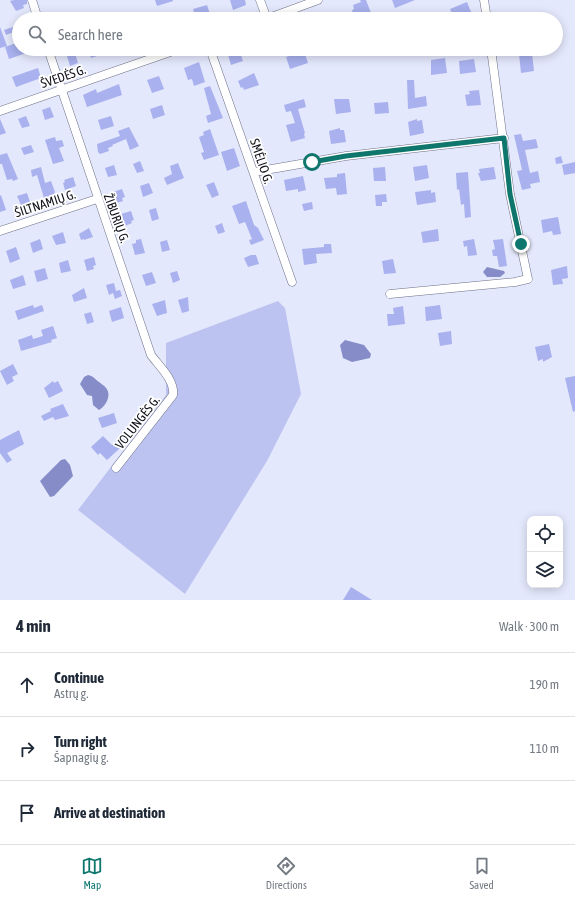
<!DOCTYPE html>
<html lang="en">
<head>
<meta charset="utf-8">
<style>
  :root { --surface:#fff; --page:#f6f6f7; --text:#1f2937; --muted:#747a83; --line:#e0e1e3; --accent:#0f766e }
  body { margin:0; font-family:"Asap Condensed",sans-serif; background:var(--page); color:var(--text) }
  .controls { position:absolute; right:12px; bottom:12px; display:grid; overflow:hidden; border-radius:8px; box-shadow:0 2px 10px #0003 }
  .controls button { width:36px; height:36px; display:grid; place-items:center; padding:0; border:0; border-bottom:1px solid var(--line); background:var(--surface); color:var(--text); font:20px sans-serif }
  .stop { position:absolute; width:12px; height:12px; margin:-9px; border:3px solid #0f766e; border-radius:50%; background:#fff }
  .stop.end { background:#0f766e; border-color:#fff; box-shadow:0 1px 4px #0008 }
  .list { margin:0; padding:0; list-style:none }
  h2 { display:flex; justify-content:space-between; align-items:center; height:52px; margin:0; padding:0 16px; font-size:17px }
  h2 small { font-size:13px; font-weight:400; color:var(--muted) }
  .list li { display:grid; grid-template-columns:26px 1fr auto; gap:12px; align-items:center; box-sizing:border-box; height:64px; padding:0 16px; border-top:1px solid var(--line) }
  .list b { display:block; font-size:15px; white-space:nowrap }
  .list p { margin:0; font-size:13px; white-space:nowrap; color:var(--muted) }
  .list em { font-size:13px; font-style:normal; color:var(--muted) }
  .icon { flex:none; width:22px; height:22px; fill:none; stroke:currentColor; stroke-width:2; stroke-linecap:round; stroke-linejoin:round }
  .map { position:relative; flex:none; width:575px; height:600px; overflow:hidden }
  .search { position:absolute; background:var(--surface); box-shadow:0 2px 10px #0003; left:12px; right:12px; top:12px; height:44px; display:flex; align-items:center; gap:10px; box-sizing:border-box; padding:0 14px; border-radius:22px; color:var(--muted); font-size:15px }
  .sheet { height:244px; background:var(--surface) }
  nav { display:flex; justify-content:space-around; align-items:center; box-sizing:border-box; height:56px; border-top:1px solid var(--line); background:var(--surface); font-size:11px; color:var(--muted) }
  nav a { display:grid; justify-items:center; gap:2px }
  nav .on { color:var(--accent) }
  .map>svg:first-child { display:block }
  .green { fill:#bdc3f1 }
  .water { fill:#858cc7 }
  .building { fill:#a9b1ee }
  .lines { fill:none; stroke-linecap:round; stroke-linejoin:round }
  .minor-casing { stroke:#6d7086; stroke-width:9 }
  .minor { stroke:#fff; stroke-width:8 }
  .route { stroke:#0f766e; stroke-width:5 }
  .labels { text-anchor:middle; stroke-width:3.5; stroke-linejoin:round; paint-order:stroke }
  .street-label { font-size:13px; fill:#10111a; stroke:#fff }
</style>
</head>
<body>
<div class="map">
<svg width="575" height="600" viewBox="0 0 575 600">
  <rect width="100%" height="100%" fill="#e4e8fc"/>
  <!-- green -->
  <path class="green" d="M 278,301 L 285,308 L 301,394 L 267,461 L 185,594 L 78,510 L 166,395 L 166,343 Z"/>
  <!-- water -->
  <path class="water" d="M 487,267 L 504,271 L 505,273 L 500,277 L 487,277 L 483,272 Z
    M 345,340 L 364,345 L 371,354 L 370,358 L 352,362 L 343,358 L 340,345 Z
    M 88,375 C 93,376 95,379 99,382 C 101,384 104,385 106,388 C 112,395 106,406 99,410 L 93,405 L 92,396 L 87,395 L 80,384 L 84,377 Z
    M 65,459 L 70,465 L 73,476 L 54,496 L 50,497 L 40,481 L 61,460 Z"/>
  <!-- building -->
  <path class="building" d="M 14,0 L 27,0 L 27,4 L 23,5 L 24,8 L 16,11 L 10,1 Z
    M 155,0 L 173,0 L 173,1 L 157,6 Z
    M 230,0 L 245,0 L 246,5 L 233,10 Z
    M 360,0 L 366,0 L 371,13 L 355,19 L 352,10 L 354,9 L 353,5 L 361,2 Z
    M 392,0 L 415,0 L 395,8 Z
    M 467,2 L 471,12 L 454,18 L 450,9 Z
    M 207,5 L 211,17 L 196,19 L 193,9 Z
    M 19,25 L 19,30 L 6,35 L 4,30 Z
    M 0,27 L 7,46 L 0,48 Z
    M 19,42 L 19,49 L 35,50 L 9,59 L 5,47 Z
    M 88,49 L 115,49 L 115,50 L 91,58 Z
    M 233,49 L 239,49 L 243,61 L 231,65 L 227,51 Z
    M 304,51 L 308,63 L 290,69 L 286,57 Z
    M 75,53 L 78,63 L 70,66 L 67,56 Z
    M 532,53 L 534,71 L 521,73 L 519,54 Z
    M 445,58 L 447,73 L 431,75 L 431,60 Z
    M 474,59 L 476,72 L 460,74 L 459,61 Z
    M 199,62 L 205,82 L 194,86 L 192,79 L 188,80 L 184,68 Z
    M 38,68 L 41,78 L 16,87 L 12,77 Z
    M 254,73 L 259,85 L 244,90 L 243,87 L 241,88 L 238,81 Z
    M 159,76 L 164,89 L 152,93 L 147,80 Z
    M 407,80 L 414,80 L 415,98 L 426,96 L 427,106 L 408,109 Z
    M 119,84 L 122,95 L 87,107 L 83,95 L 96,89 L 97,93 Z
    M 210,86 L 223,118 L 208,123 L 206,116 L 211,114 L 204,88 Z
    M 479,90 L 481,105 L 467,106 L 465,95 L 470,94 L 469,91 Z
    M 304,99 L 306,107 L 298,109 L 305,133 L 304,134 L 305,138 L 291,142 L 286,125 L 295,123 L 291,111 L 286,112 L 284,105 Z
    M 334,99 L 349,99 L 351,112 L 336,114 Z
    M 388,102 L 389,113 L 375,114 L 374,103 Z
    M 162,105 L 165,115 L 153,119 L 150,109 Z
    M 50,107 L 54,117 L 45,120 L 42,110 Z
    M 26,116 L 30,126 L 22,128 L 18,119 Z
    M 111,116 L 114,126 L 101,130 L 98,120 Z
    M 0,119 L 6,133 L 0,135 Z
    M 417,119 L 417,121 L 422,120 L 424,133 L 410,136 L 408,122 Z
    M 129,127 L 139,146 L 130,150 L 126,139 L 112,145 L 113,146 L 108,148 L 109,151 L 100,154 L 98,152 L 97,144 L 120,136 L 118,131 Z
    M 340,128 L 340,130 L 344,130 L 346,142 L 331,144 L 329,131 Z
    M 210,129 L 219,155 L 204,160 L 201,153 L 204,152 L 199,137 L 204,135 L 203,132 Z
    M 521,134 L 523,141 L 536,139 L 538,148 L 525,150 L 530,173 L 538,171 L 540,182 L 530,184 L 531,188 L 522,190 L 517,171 L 522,170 L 514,135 Z
    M 55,137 L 56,141 L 62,140 L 64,146 L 59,148 L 64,161 L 53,164 L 45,140 Z
    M 31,145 L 34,152 L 24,155 L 21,148 Z
    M 234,148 L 240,166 L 227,171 L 221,152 Z
    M 7,153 L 18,179 L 13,181 L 12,179 L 7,180 L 2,164 L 0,164 L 0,155 Z
    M 561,156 L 563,163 L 556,164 L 555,158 Z
    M 140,161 L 144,171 L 137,173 L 133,164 Z
    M 575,162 L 575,173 L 564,175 L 562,165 Z
    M 178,163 L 184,178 L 167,185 L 164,178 L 172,174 L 170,166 Z
    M 114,165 L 117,175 L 108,177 L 105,168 Z
    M 427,165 L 429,178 L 415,181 L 413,167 Z
    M 41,167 L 45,183 L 51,181 L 55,192 L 54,194 L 44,198 L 37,175 L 32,177 L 31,170 Z
    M 385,167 L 386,181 L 374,181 L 373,168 Z
    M 494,167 L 496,179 L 481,181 L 478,173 L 480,173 L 479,169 Z
    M 468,172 L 471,217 L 465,218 L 464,204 L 461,205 L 459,189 L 457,190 L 456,173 Z
    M 345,173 L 347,194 L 337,195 L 336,188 L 326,189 L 324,178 L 337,177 L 337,174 Z
    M 303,176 L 306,190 L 298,192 L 298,189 L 286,191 L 284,180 Z
    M 73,177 L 76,186 L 65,190 L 63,183 L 65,182 L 64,180 Z
    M 214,182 L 219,195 L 212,198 L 206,185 Z
    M 149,183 L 153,193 L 143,197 L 140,186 Z
    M 122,189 L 125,197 L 122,198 L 123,201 L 117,203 L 113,192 Z
    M 431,190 L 431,193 L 435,192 L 436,202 L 417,205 L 415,192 Z
    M 27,193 L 30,202 L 21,205 L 17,196 Z
    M 386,194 L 387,202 L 382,202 L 382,206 L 376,206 L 375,195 Z
    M 1,195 L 6,210 L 0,212 L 0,196 Z
    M 246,201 L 254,225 L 258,228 L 264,240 L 251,245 L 249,240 L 252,239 L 245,222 L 239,224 L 232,206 Z
    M 312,202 L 313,209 L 304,211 L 302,204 Z
    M 156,208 L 159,219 L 152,221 L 149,210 Z
    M 131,211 L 134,220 L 131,221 L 132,223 L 125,226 L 121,214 Z
    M 558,217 L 561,234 L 553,235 L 552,231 L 543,233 L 541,220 Z
    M 222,223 L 225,232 L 218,234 L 215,226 Z
    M 89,228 L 93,237 L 84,240 L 84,239 L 81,240 L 79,234 Z
    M 438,229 L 439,241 L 423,243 L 421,232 Z
    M 63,232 L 66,243 L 56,245 L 52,236 Z
    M 40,239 L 43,249 L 33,253 L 30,243 Z
    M 141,239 L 145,253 L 135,255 L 132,244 L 136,243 L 136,240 Z
    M 474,239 L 477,255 L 468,256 L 467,246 L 464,247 L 463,241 Z
    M 503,239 L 507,266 L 499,267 L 497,256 L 493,256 L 492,250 L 495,249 L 493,240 Z
    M 167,240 L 170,250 L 162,252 L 160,242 Z
    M 324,244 L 331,244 L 332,253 L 316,254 L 317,263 L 304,265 L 302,249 L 324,247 Z
    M 16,247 L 20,259 L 10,263 L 6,251 Z
    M 251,255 L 256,255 L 259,264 L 248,267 L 244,258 Z
    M 94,257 L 96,265 L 93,266 L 94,269 L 87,271 L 84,260 Z
    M 393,259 L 396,273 L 384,274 L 382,261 Z
    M 68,260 L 71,271 L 61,273 L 59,263 Z
    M 567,266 L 568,278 L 562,279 L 563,284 L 553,285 L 551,270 Z
    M 45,268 L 48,279 L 37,282 L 34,271 Z
    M 177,271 L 180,280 L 173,283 L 170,273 Z
    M 152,272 L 156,283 L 146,286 L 142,275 Z
    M 23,275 L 26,285 L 13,289 L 10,280 Z
    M 114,283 L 116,291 L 120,290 L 122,296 L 115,299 L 113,293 L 109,295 L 106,285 Z
    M 84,288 L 87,298 L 74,302 L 72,295 Z
    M 188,297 L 189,311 L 182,313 L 178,300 Z
    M 165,300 L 167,313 L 157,316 L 152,304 Z
    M 33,305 L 34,308 L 42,305 L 44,311 L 18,320 L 15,311 Z
    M 440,305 L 442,319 L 426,321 L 425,307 Z
    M 403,306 L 405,324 L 388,326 L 387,314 L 394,314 L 393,308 Z
    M 121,307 L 124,318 L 112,322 L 109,311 Z
    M 91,312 L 94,322 L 87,324 L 84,314 Z
    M 53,326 L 57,338 L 51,340 L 52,342 L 21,351 L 18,340 L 32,335 L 33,339 L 43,336 L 41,330 Z
    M 451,331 L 452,344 L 440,346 L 438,333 Z
    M 549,344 L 552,357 L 543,362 L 543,359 L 538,361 L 535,347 Z
    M 13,364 L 18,374 L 12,377 L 14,381 L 7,385 L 0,371 Z
    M 575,376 L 575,411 L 573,412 L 565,378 Z
    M 53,381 L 54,383 L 58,381 L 63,391 L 49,398 L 44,388 Z
    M 63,404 L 69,416 L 55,420 L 53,417 L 44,421 L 41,416 L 51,411 L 50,409 Z
    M 114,413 L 117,423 L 102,428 L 98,418 Z
    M 19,430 L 24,444 L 7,453 L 12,460 L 7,463 L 0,453 L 0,440 Z
    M 122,435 L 128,441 L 107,460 L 100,453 L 98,455 L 91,447 L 103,436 L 112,445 Z
    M 351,587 L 372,600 L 343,600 Z"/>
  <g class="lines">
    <defs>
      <path id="minor" d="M 32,0 L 38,19
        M 260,0 L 267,19
        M 484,0 L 487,19
        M 266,19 L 318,0
        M 48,49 L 151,355 C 159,366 175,380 173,395 L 116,468
        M 210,49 L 292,282
        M 0,111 L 179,49
        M 254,172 L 346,156 L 504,138
        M 0,231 L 97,199
        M 390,294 L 515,282 L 528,279 L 510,194 L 491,49"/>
    </defs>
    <!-- minor casing -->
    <use href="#minor" class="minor-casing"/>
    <!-- minor -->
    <use href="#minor" class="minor"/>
  </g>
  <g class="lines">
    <!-- route -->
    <path class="route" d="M 312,162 L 346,156 L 504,138 L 510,194 L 521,244"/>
  </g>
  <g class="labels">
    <!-- street labels -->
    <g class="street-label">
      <text transform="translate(63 76) rotate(-19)" y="5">ŠVEDĖS G.</text>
      <text transform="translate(262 161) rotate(71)" y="5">SMĖLIO G.</text>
      <text transform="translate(45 203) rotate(-18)" y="5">ŠILTNAMIŲ G.</text>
      <text transform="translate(117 218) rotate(70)" y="5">ŽIBURIŲ G.</text>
      <text transform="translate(137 422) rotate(-52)" y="5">VOLUNGĖS G.</text>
    </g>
  </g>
</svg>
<div class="controls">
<button><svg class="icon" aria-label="locate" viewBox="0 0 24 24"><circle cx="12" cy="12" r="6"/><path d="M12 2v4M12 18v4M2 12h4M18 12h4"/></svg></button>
<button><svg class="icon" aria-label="layers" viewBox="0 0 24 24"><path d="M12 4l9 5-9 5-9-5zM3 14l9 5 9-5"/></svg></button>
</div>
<div class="stop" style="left:312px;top:162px"></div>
<div class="stop end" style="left:521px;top:244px"></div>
<div class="search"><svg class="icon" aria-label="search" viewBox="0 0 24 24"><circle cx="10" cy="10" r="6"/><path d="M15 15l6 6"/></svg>Search here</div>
</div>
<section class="sheet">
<h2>4 min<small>Walk · 300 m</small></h2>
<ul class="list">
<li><svg class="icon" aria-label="ahead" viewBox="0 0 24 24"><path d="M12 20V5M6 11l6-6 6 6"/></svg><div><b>Continue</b><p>Astrų g.</p></div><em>190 m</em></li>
<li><svg class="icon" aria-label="right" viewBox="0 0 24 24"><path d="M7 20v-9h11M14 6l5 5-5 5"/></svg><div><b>Turn right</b><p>Šapnagių g.</p></div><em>110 m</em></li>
<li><svg class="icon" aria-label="arrive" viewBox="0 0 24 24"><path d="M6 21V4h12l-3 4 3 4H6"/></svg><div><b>Arrive at destination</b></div></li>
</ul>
</section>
<nav>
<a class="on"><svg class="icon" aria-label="map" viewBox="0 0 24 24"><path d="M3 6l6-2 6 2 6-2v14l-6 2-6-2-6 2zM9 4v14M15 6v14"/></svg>Map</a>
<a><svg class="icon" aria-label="directions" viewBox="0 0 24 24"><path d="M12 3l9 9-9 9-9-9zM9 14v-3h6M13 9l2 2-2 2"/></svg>Directions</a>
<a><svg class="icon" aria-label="saved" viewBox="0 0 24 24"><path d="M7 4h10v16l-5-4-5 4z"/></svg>Saved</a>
</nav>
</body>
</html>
